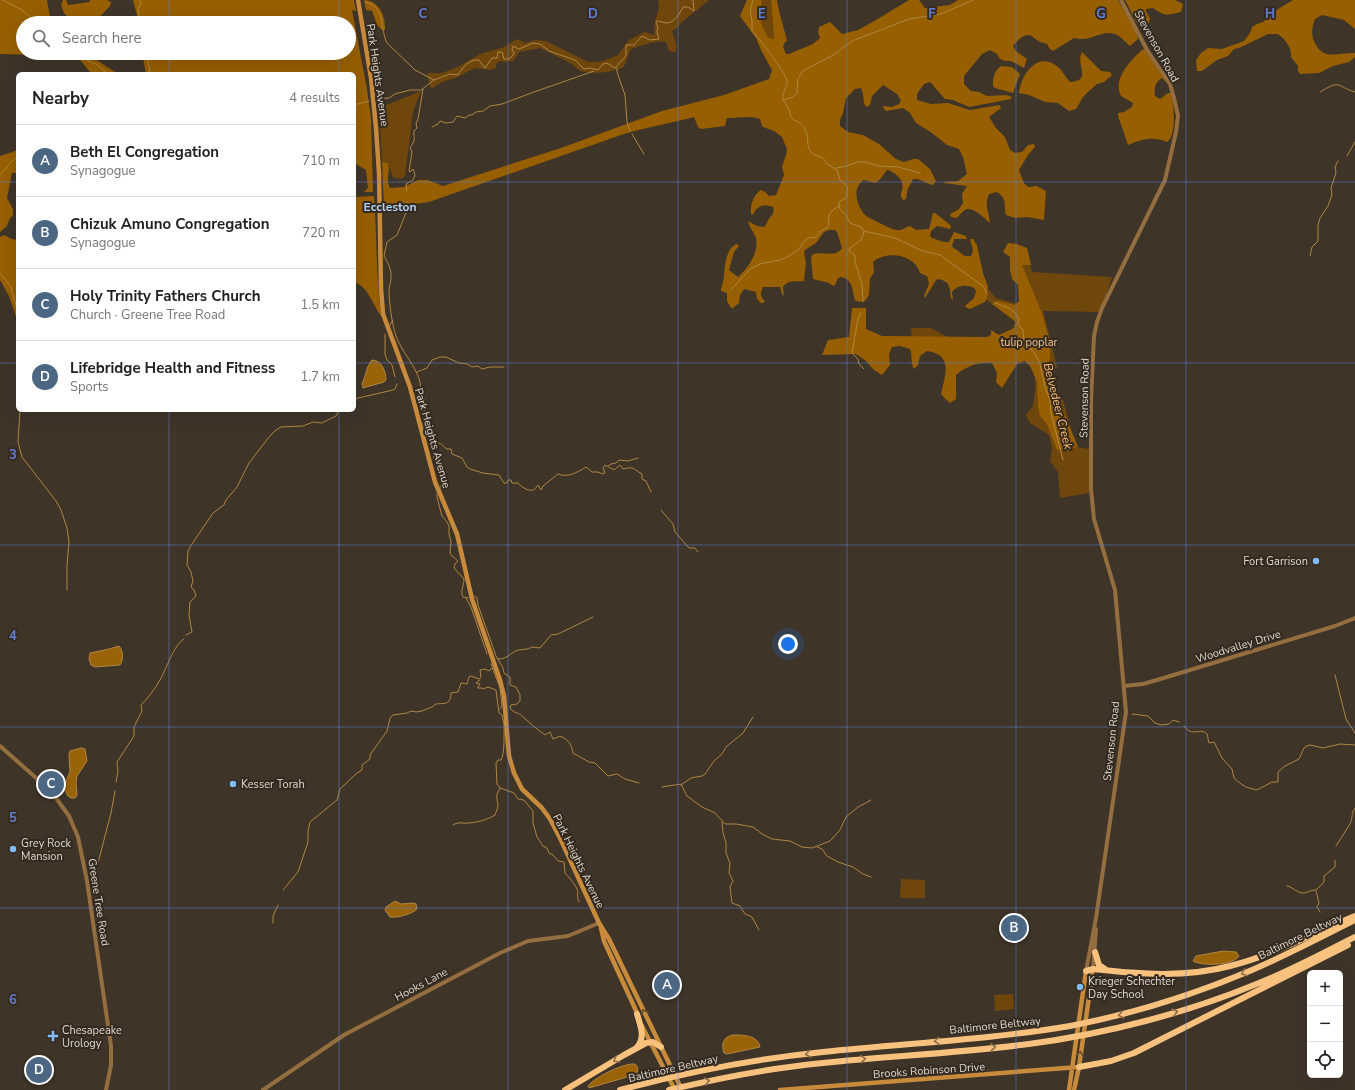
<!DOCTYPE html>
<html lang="en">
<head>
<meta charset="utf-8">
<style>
  :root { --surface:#fff; --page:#f2f2f2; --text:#202124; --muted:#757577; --line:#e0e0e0; --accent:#4c6784 }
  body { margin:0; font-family:"Nunito Sans",sans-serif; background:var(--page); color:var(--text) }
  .controls { position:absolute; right:12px; bottom:12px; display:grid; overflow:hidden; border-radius:6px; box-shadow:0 4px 16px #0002 }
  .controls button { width:36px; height:36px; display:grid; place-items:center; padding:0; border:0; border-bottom:1px solid var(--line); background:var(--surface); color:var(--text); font:20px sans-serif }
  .you { position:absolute; left:788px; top:644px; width:14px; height:14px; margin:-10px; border:3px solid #fff; border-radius:50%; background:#1a73e8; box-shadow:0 0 0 6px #1a73e833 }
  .badge { display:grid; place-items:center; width:26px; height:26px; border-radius:50%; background:var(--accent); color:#fff; font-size:13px; font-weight:700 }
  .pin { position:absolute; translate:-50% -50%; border:2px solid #fff; box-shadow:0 1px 4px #0006 }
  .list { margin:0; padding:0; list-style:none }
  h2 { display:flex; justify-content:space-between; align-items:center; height:52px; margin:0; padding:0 16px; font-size:17px }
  h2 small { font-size:13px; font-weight:400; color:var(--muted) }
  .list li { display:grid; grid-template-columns:26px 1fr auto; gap:12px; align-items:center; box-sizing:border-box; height:72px; padding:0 16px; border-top:1px solid var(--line) }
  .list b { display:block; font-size:15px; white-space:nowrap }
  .list p { margin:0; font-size:13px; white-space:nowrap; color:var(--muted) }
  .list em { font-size:13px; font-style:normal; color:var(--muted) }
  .icon { flex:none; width:22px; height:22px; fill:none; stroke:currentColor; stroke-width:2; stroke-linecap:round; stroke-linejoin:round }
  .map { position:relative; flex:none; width:1355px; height:1090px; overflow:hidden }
  .search { position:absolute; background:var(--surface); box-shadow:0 4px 16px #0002; left:16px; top:16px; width:340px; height:44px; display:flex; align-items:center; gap:10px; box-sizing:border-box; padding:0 14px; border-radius:22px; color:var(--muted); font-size:15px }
  .panel { position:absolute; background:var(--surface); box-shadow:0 4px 16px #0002; left:16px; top:72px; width:340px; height:340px; border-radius:6px }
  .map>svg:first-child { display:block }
  .green { fill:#6f470d }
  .forest { fill:#975f00 }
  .water { fill:#9b6308; stroke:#af8644 }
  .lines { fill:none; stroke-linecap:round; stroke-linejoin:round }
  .stream { stroke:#af8644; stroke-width:1 }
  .tertiary { stroke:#946e3f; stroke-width:4 }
  .secondary { stroke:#c88b3c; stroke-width:4.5 }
  .motorway { stroke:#f9c17e; stroke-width:6 }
  .oneway { stroke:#8d6e4a }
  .oneway2 { stroke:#684c29 }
  .grid { fill:none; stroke:#617fd6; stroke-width:1; stroke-opacity:0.55 }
  .poi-dot { fill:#81bcfa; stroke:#352a1f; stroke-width:1.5 }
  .labels { text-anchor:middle; stroke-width:4; stroke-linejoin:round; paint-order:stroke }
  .street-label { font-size:11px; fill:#dfd9d1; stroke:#352a1f }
  .park-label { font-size:11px; fill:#f5c690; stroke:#352a1f }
  .poi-label { font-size:11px; fill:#dfd9d1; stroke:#352a1f; text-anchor:start }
  .neighbourhood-label { font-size:12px; font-weight:bold; fill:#b4d4f7; stroke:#352a1f }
  .water-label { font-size:12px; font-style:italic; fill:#fdbf74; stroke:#352a1f }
  .grid-label { font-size:13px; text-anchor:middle; font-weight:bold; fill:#617fd6; stroke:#352a1f; stroke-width:4; stroke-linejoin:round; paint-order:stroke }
</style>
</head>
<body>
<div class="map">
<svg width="1355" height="1090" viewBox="0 0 1355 1090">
  <rect width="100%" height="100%" fill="#3f3428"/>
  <!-- green -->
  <path class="green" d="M 658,0 L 709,0 L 681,23 L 676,29 L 672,31 L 677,46 L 675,52 L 669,51 L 666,42 C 658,40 638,46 630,50 L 624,67 C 612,72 594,75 581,71 C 576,69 573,64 568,62 C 559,57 550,53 540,48 L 519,52 L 513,61 L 506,62 L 500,61 L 496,64 L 496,68 L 491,70 L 475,68 L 455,78 L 442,82 L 431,89 L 427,73 L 442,73 L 458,67 L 480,54 L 504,47 L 517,39 L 525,43 L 535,40 L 546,41 L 588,62 L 600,62 L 618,55 L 629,40 L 645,32 L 654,35 L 655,22 L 659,8 Z
    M 762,0 L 771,0 L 774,39 L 769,38 C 763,30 759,19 760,10 C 761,6 762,3 762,0 Z
    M 421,91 L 413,112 L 405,176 C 401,180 398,179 393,177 L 388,163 L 382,162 L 379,108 Z
    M 1028,256 L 1032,272 L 1112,277 L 1101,312 L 1043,311 L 1057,367 L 1051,375 L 1055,389 L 1063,400 L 1076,447 L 1089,449 L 1089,493 L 1060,498 L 1058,472 L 1050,461 L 1052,449 L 1049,435 L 1030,423 L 1026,415 L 1033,406 L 1035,391 L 1035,378 L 1032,365 L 1025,358 L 980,361 L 958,372 L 954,379 L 954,400 L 946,401 L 942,394 L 949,370 L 945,350 L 913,347 L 911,328 L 931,328 L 955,341 L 966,349 L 1013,329 L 1015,321 L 984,298 L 988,289 L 996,298 L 1017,304 L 1020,300 L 1016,264 Z
    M 901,879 L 925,880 L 925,898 L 900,898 Z
    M 1013,994 L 1014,1009 L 995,1011 L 994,995 Z"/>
  <!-- forest -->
  <path class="forest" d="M 0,0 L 47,0 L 51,23 L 23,23 L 23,53 L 55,53 L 41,55 L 0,54 Z
    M 63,0 L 66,0 L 68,5 L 90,2 L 90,0 L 107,0 L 111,2 L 110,6 L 94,23 L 74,23 L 64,13 L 61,5 Z
    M 133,0 L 354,0 L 356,11 L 352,10 L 367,89 L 371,119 L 373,192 L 364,192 L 368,188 L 366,170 L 354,163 L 354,74 L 146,74 L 142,53 L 349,53 L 349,23 L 138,23 L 138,19 Z
    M 364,0 C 379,0 386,17 385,30 L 382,30 L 377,25 L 372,11 L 366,10 Z
    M 747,0 L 762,0 C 762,3 761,6 760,10 C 759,19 763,30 769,38 L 774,39 L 771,0 L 777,0 C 779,14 784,27 787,41 L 785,42 L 783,47 L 786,54 L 789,54 L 813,44 L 820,38 L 818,32 L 819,27 L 830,22 L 842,34 L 858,30 L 876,20 L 909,0 L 919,0 L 925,8 L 950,5 L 958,0 L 1118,0 L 1135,29 L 1138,39 L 1130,46 C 1126,43 1121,36 1115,34 C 1101,29 1090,43 1074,38 L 1053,51 L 1050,49 L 1047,44 L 1040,42 L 1030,35 C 1022,35 1018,40 1013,46 L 1016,51 L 1027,59 L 1024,68 L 1011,61 L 1005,61 L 1000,59 L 997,54 L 990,50 L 982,54 L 964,76 L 964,84 L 971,91 L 979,92 L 987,96 L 1006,95 L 1012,97 L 1011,99 L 969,107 L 953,100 L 945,99 L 930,82 L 924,84 L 917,94 L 917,100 L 931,104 L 948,103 L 970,110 L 1000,105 L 1001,108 L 989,117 L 996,128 L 1005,137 L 1010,150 L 1015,153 L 1022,152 L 1028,145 L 1034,144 L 1035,147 L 1028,155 L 1019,170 L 1024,183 L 1028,187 L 1037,186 L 1046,191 L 1044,220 L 1027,217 L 1015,218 L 1006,215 C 1003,203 1008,200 997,192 L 989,194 C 984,207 989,210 990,223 C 984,218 975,208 967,209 C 963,210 960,215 957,218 L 951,217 L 950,214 L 959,209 L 963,203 L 962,194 L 967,186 L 944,183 L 944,182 L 958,181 L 967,174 L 963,157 L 959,149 L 947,145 L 932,133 L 916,123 L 910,113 L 903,108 L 886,111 L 882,106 L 892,107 L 899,104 L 901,101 L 897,94 L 883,85 L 872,96 L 870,105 L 866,107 C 862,101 865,96 861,88 L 855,89 L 846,98 L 843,113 L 840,120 L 840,126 L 848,132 L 863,135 L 879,144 L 896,159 L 904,162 L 913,159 L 918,159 L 930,169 L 936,181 L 933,185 C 926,184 921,178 913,179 L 912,182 L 908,188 L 906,199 L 904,200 L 902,199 C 900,195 901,194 902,190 C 905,180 895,172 887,170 C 883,175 881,180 875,183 L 864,180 C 851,188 857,206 865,215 C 867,217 893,230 896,230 C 903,231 905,227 910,226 L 916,230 L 929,229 C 931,224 931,218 933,213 L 935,213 L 949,224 L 951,226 L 950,229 L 937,226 L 931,231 L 930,236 L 932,238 L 944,242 L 949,242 L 954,232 L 966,236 L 967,239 L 954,239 L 952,246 C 953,248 955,249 957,250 C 962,254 963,257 971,256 C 975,249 971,246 970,239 L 973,239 L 977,245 L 983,273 L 988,287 L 987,298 L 985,302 L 970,309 L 965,307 L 966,305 L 974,298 L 976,291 L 974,288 C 967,284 957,285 952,292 L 953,300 L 951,298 C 950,288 950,281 938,279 L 936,280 L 925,298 L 924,296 L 929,284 L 927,276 L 920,273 C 915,254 886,250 873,262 L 874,272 L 870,279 L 869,295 L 865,301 L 859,302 L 855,300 C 852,290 853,279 841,277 L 838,278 L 835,285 L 833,286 L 829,283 L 813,279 L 811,258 L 812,255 C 821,250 835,259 842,248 L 837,232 L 835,230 L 829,230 L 824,232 L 816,243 L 805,250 L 804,253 L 806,263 L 804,281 C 797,282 788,279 783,287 L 784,296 L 782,294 L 780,287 L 763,287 C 760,293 760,297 765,301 L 763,303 L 761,303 L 757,299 L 756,292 L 744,289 L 740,295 L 739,303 L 733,308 L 731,308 L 727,301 L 727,293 L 721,291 C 721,286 724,281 724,275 C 725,266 726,247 737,244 L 739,246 L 734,252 L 729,270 L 738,277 C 748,268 759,253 756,238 C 754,232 749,227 748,221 L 757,226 L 764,227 C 767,224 767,222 769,219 C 772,214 775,214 773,207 C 764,204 757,205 753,215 L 751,214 C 750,206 753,195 761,190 L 765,192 L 769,196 L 776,195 L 784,175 L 782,167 L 786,155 L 787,149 L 782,137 L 774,131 L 763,127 L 762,126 L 760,119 C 750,115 738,118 727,118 L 725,126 L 701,129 L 698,127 L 694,117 C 671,123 647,127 624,134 L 429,202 L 384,208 L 382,162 L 388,163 C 391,171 385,179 390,188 L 404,187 L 418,180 L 428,180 L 443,186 L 561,148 L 662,111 L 724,95 L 769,79 L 772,70 L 761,50 L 756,38 L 740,16 Z
    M 1125,0 L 1175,0 L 1183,4 L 1181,12 C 1166,15 1166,17 1153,8 L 1146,9 L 1146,11 L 1150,19 L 1148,25 L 1141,26 L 1137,23 Z
    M 1293,0 L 1355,0 L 1355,29 L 1344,20 L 1322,15 L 1315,19 C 1312,26 1311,35 1314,41 C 1323,61 1335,53 1353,53 L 1355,53 L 1355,57 L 1349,62 L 1333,66 L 1319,73 L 1300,74 L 1298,71 L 1298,66 L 1291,57 C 1292,48 1285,39 1278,34 L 1268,34 L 1239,48 L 1234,49 L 1228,56 L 1217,60 L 1202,71 L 1197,71 L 1196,60 L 1201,53 L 1208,48 L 1222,49 L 1244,41 L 1250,33 L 1252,27 L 1257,24 L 1263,22 L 1278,9 Z
    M 1143,49 L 1145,50 L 1167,83 L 1162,78 C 1155,82 1154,89 1155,96 L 1160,99 L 1168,93 L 1171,93 C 1174,104 1177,136 1167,142 C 1153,136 1142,139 1128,145 L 1118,116 L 1118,113 L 1124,112 L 1132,107 L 1133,103 L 1121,96 C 1112,79 1131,60 1143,49 Z
    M 1082,52 L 1101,71 L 1110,72 L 1112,75 L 1104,82 L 1097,84 L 1089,91 L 1083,97 L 1076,109 L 1069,111 L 1058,103 L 1045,102 L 1029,95 L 1019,93 C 1021,74 1038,50 1058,67 C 1063,71 1065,77 1070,82 C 1093,80 1075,66 1082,52 Z
    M 69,53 L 86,53 L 118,74 L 92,74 C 84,66 80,56 69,53 Z
    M 1001,66 L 1012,67 L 1020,74 L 1013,93 L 995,88 L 993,86 C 993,77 994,71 1001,66 Z
    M 18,150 L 18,173 L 12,173 L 7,198 L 13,209 L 13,216 L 10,218 L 7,226 L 0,232 L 0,156 Z
    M 374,196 C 377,236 376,277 381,316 C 373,305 368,286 354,282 L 354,197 Z
    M 4,235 L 12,239 L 18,240 L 18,323 L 9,296 L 0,280 L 0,237 Z
    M 1008,243 L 1017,244 L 1027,248 L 1031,265 L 1022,265 L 1042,313 L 1050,342 L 1050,358 L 1048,368 L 1054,389 L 1078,447 L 1057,450 L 1047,424 L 1040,416 L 1038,406 L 1037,381 L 1030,366 L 1025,361 L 1017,364 L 1002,388 L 996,382 L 997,373 L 992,363 C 978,362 967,366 956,375 L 956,399 L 950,403 L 941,394 C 945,375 954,355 927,351 L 920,356 L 918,365 L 914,369 C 910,363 913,356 910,349 L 900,346 L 892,347 L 889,354 L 890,365 L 882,375 L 874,370 L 866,361 L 856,354 L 822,355 L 828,340 L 849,337 L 852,308 L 866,308 L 866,329 L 882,336 L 987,337 L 991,335 L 991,330 L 999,335 L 1014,328 L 1016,322 L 992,304 L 997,301 L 1015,305 L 1019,301 L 1018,285 L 1012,279 L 1010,270 L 1010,257 L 1003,252 Z"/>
  <!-- water -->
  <path class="water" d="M 372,360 C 382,360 386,372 386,380 L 384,382 L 363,388 L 362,384 C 366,376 366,367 372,360 Z
    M 119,646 C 123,650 124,659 120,665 L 95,667 L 91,665 L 89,659 L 90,653 L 109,649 Z
    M 81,748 L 85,749 L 87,761 L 77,776 L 76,782 L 77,795 L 75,798 L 71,798 L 68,796 L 63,787 L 70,772 L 69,754 L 70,751 Z
    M 395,901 L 401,904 L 413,903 L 416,904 L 417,909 C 412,914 398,918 390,917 L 385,910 L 386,907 Z
    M 1223,951 L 1236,952 L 1239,956 C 1233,966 1202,966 1193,961 L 1196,956 Z
    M 733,1035 C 743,1035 758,1035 760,1047 L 727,1054 L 724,1053 C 721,1044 723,1037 733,1035 Z
    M 633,1064 L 635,1064 L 638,1068 L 637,1073 L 634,1075 L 589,1088 L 588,1086 C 595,1077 622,1064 633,1064 Z"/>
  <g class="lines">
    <!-- stream -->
    <path class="stream" d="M 3,0 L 22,10 L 31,18 L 39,23
      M 140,0 L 141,3 L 138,9 L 140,23
      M 753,0 L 750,11 L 752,20 L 752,31 C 759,38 786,73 787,81 C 788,86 785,88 784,92 C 780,100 786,103 789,109 C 790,111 790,115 791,117 C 794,122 802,121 806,131 C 809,138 806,146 811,152 C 816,158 823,154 827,164 L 837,170 L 840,180 L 848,187 L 846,198 L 839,202 C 839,214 843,209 847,217 C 848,219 849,221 850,223 L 861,227 L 864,232 L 861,240 L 849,249 L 850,252 L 855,255 L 855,262 L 862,284 L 863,302
      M 365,2 C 387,7 379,27 387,43 L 415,70 L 434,80
      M 81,53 L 88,61 L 96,64 L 108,74
      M 145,53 L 150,69 L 149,74
      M 617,68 L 617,72 L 625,95 L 627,122 L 630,131
      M 1320,92 C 1342,79 1335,86 1355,92
      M 377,99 L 389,98 L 395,94 L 410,90 L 421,90 L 434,80 L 450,74 L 458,75 C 463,67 469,59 479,60 L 485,68 L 492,58 L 497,58 L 498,52 L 502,52 L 504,59 L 509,59 L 514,54 L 512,49 L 513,46 L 519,49 L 533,43 L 540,44 L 549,51 L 575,60 L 584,69 L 590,68 L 598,70 L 603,64 L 607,63 L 615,68 L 626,56 L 626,45 L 634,45 L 642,36 L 650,40 L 659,39 L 657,32 L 658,27 L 656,23 L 657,21 C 661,21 663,23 667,23 C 674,23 680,13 683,7 L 688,7 L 694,11 L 693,0
      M 783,100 L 793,97 L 797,93 L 798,79 L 803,71 L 835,54 L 852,41 L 909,19 L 941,14 L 973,0
      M 354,105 L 369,101
      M 432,127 L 438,124 L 440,121 L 446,123 L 453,122 L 457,116 L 465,118 L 469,115 L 472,115 L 476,112 L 483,111 L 490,106 L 502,104 L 534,92 L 594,71
      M 632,134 L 644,154
      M 1347,156 L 1355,142
      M 836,168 L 847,166 L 858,162 L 865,162 L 879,166 L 898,167 L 920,173
      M 0,175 C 6,169 11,161 18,156
      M 407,191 L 406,184 L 413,180 L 415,175 L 413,169 L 410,172 L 409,171 L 412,152 L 410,148 C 417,137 413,141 414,131 L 417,128 L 416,123 L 418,119 L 423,89
      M 407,202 L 406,213 L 397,235 L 387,242 L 384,256 C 388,263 392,270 391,278 C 391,283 389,286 389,290 C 389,302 392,325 396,336 C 402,354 425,375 420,394 L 425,398 L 424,413 L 426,421 L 423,422 L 423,425 L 428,434 L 436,465 L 441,475 L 442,481 L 440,489
      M 864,231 L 895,238 L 923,251 L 940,255 L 983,286 L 987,294
      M 1310,256 L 1312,247 L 1318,241 L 1318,225 L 1320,218 L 1328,206 L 1332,195 L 1331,188 L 1336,173 L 1335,167 L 1338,161
      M 0,273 L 11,287 L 18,313
      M 730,291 L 750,269 L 760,264 L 780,260 L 789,256 L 799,249 L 805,240 L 808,238 L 816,237 L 821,231 L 828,227 L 829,224 C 827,214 831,211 839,206
      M 994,302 C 1005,308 1013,306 1019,319 L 1018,325 L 1023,330 L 1024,340 L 1035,354 L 1040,364 L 1045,387 L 1050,400 L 1051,413 L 1063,460
      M 861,313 L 858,319 L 852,353 L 858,359 L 859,364 L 864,369
      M 390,325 L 393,320
      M 385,334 L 385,354 L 387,360 L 392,365 L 395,377
      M 417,372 L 427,368 L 432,360 L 440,357 L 446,357 L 459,363 L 467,364 L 472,367 L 478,366 L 482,369 L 490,367 L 504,367
      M 354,399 L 393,390 L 395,389 L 397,384
      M 20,410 L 18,442 L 22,457 L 56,501 L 61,510 L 67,528 L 69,542 L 67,565 L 67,590
      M 431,443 C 442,442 439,443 447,449 L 451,449 L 452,454 L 462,458 L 467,467 L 470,469 L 483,473 L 499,475 L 504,483 L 507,483 L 508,480 L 511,480 L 512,483 L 518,483 C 520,486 529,492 533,490 C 534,490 538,486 538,485 L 541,490 L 543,486 L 558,474 C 568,478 578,472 586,467 L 592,472 L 598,472 L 603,474 L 605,473 L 603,468 L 605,465 L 614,470 L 620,465 L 623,469 C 634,466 633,469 642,474 L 642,479 L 646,481 L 651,492
      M 608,466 L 611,464 L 616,463 L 619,460 L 628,461 L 638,458
      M 437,494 L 437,497 L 442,516 L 447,522 L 449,526 L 449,534 L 451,542 L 450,552 L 451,555 L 458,561 L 455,564 L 454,568 L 464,579 C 464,586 460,590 463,597 L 468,598
      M 661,510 L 673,524 L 675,532 L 689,548 L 695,548 L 698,552
      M 474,596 L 477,598 L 478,605 L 496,656 L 503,668 L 504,673 L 510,677 L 510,685 L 516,687 L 520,695 L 520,701 L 517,704 L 511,705 L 510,708 C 514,714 519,712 523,717 C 530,723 538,730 545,735 L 550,732 L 553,739 L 560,736 C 568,739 572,745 573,753 L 589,762 L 595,763 L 608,776 L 617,774 L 625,779 L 639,783
      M 466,598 L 471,607 L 487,654
      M 186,635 L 192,632 L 189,615 L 190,602 L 196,596 L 194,590 L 191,587 L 193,581 L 191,572 L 187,565 L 188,551 L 190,547 L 213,513 L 224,505 L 226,500 L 237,487 L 249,463 L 269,437 L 276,430 L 281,427 L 303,426 L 313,422 L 322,423 L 336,416 L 339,410
      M 498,659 C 509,659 510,652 519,650 C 524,649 527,650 532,647 L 540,648 L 551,635 L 558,634 L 593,617
      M 491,664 L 500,688 L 502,706 L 500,709
      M 1335,675 L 1346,719 L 1355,733
      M 480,680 L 476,683 L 480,684 L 478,687 L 478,688 L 482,688 L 483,689 L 488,687 L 496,690 L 499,713 L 502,715 C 502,719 504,721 504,725 C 504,733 505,753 501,760 L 498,760 L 496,763 L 497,784 L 500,788 L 514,793 L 518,799 L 524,800 L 533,811 L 533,823 L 537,837 L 543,846 L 547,848 L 549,853 L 553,855 L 558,861 L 564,862 L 565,873 C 568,876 575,884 577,889 C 579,894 576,896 579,902
      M 1132,714 L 1148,716 L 1155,723 L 1161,725 L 1169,724 L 1173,720 L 1179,722
      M 1184,726 C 1192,738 1201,727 1207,734 C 1208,736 1208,741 1209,743 L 1214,742 L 1222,758 L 1232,769 L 1234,778 L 1241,784 L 1246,787 L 1256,790 L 1259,789 L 1272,782 L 1278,782 L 1278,772 L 1285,766 L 1299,759 L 1304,748 L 1307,746 L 1310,745 L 1323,748 L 1340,744 L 1355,745
      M 116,782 L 118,771 L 117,762 L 134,736 L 134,727 L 142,711 L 141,705 C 148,698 155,689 160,680 C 166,670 174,644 184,639
      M 681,785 L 691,778 L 702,776 L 705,774 L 714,761 L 722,754 L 726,747 L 743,733 L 753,717
      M 662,787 L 681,784 L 687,796 L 702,807 L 715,813 L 725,824 L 736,824 L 753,827 L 762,834 L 772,839 L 790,841 L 802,847 L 812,848 L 830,841 L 840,830 L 846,817 L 858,807 L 871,800
      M 722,822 L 723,832 L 726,843 L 726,853 L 730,863 L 729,873 L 733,881 L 730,887 L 732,903 L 740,906 L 745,914 L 752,917 L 759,930
      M 453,825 C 459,821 463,824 469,823 C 478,822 487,820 495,815 C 496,812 498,808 498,805 C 497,799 495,794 500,789 L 500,788
      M 1336,846 L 1350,824 C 1353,818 1351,813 1355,808
      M 817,847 L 822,849 L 827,856 L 838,862 L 853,867 L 863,874 L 871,877
      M 98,863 L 111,813 L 115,791
      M 1287,886 C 1293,887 1297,893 1303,893 C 1308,893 1310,890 1316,890 L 1324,882 L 1324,876 L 1335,867 L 1335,860
      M 283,890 L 298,872 L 308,842 L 308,831 L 310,822 L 337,800 L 340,789 L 357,773 L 362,770 L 362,765 L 370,759 L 370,755 L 387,731 L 390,718 L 393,715 L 407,713 L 411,711 L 416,712 L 422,711 L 432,707 L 436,704 C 447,703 450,705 451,693 L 458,692 L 461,683 L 467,684 L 469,677 L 471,676 L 479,679 L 481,677 L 480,670 L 485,669 L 489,671 L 492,668
      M 1316,891 L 1319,903 L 1317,907 L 1320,912
      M 273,923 L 273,916 L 278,905"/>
    <!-- tertiary -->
    <path class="tertiary" d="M 1124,686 L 1143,684 L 1157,680 L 1335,626 L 1355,618
      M 0,746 L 43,784 L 56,798 L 69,816 L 78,837 L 87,881 L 111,1046 L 111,1065 L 106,1090
      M 1093,969 L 1096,929
      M 1086,971 L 1096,918 L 1126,712 L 1115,590 L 1094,519 L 1091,489 L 1091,401 L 1094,336 L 1097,322 L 1102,308 L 1165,180 L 1176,132 L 1178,116 L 1174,98 L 1170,84 L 1147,50 L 1121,0
      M 263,1090 L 344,1035 L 500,953 L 528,941 L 568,936 L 599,923"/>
    <!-- secondary -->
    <path class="secondary" d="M 358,0 L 371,78 L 376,128 L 379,173 L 381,288 L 383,314 L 410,387 L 435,482 L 457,534 L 472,599 L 500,680 L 504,696 L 509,756 L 514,773 L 522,789 L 542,808 L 550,819 L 561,840 L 599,923 L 609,939 L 681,1088
      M 601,928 L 604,941 L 638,1015
      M 642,1026 L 675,1090
      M 780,1090 L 1079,1067
      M 1069,1090 L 1086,971
      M 1074,1090 L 1079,1067 L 1093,969"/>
    <!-- motorway -->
    <path class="motorway" d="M 1095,952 L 1099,965 L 1105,969
      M 1086,971 L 1093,969 C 1138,974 1185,978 1230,966 C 1274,955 1314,933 1355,916
      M 637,1047 C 646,1037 640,1025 637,1014
      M 1079,1067 L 1111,1061 L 1134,1053 L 1348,945
      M 565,1090 L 624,1055 L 646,1043 L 653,1042 L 661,1047
      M 620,1090 C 687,1072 754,1059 823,1052 C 905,1043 988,1040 1070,1026 C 1132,1014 1193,995 1252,970 C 1287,955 1321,937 1355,920
      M 669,1090 C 719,1078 771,1068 823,1063 C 891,1056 960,1053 1029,1044 C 1105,1034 1187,1013 1259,983 C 1292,970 1323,953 1355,937"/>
  </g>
  <!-- one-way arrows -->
  <defs><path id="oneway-chevron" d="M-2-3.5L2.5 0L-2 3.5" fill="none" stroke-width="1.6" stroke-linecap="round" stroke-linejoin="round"/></defs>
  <g class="oneway">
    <use href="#oneway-chevron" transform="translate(1244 973) rotate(158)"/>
    <use href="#oneway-chevron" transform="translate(1175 1012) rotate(-16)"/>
    <use href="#oneway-chevron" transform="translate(1121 1015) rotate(166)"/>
    <use href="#oneway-chevron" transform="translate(937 1041) rotate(175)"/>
    <use href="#oneway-chevron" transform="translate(993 1047) rotate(-5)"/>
    <use href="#oneway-chevron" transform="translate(808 1054) rotate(173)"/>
    <use href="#oneway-chevron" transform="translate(863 1059) rotate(-5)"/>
    <use href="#oneway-chevron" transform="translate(616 1060) rotate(150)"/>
    <use href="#oneway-chevron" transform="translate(707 1081) rotate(-12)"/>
  </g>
  <g class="oneway2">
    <use href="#oneway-chevron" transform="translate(644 1012) rotate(-116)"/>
    <use href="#oneway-chevron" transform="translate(1080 1054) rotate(-82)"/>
  </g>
  <!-- grid -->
  <path class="grid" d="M 169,0 L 169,23M 339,0 L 339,23M 508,0 L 508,1090M 678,0 L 678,1090M 847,0 L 847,1090M 1016,0 L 1016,1090M 1186,0 L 1186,1090M 169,53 L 169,74M 339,53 L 339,74M 0,182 L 18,182M 354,182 L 1355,182M 0,363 L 18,363M 354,363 L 1355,363M 169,410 L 169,1090M 339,410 L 339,1090M 0,545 L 1355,545M 0,727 L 1355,727M 0,908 L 1355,908"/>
  <!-- markers -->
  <g class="poi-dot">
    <circle cx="1316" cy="561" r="4"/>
    <circle cx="233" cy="784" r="4"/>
    <circle cx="13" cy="849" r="4"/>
    <circle cx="1080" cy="987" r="4"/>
    <path d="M51 1030h4v4h4v4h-4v4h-4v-4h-4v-4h4z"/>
  </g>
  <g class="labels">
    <!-- street labels -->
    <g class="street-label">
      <text transform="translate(1157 46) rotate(61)" y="4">Stevenson Road</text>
      <text transform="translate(378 75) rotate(82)" y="4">Park Heights Avenue</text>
      <text transform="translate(1084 398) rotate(-89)" y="4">Stevenson Road</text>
      <text transform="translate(433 438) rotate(74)" y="4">Park Heights Avenue</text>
      <text transform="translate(1238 646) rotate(-17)" y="4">Woodvalley Drive</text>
      <text transform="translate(1111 741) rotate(-84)" y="4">Stevenson Road</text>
      <text transform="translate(579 861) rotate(64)" y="4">Park Heights Avenue</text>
      <text transform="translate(99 902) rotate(81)" y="4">Greene Tree Road</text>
      <text transform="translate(1300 936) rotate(-26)" y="4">Baltimore Beltway</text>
      <text transform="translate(421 984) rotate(-28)" y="4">Hooks Lane</text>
      <text transform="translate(995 1025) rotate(-6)" y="4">Baltimore Beltway</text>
      <text transform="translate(673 1068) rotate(-13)" y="4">Baltimore Beltway</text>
      <text transform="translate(929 1070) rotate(-4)" y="4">Brooks Robinson Drive</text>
    </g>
    <!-- park labels -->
    <g class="park-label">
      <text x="1029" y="346">tulip poplar</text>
    </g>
    <!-- poi labels -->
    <g class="poi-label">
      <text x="1308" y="565" text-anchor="end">Fort Garrison</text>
      <text x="241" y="788">Kesser Torah</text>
      <text x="21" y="847">Grey Rock<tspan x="21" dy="13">Mansion</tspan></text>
      <text x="1088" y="985">Krieger Schechter<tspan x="1088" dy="13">Day School</tspan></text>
      <text x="62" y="1034">Chesapeake<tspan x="62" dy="13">Urology</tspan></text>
    </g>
    <!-- neighbourhood labels -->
    <g class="neighbourhood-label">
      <text x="390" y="211">Eccleston</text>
    </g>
    <!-- water labels -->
    <g class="water-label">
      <text transform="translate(1058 406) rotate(76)" y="4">Belvedeer Creek</text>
    </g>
  </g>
  <g class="grid-label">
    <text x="423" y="18">C</text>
    <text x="593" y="18">D</text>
    <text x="762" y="18">E</text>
    <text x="932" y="18">F</text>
    <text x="1101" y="18">G</text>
    <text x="1270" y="18">H</text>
    <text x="13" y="459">3</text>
    <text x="13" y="640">4</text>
    <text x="13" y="822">5</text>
    <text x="13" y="1004">6</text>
  </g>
</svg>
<div class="controls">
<button>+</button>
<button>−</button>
<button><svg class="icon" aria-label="locate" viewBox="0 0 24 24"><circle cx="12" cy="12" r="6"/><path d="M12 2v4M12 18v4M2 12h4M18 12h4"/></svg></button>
</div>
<div class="you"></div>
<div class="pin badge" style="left:667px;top:985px">A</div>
<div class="pin badge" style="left:1014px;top:928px">B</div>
<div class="pin badge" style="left:51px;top:784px">C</div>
<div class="pin badge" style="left:39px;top:1070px">D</div>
<div class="search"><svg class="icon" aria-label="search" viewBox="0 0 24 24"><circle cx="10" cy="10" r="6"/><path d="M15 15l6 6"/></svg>Search here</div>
<section class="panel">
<h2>Nearby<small>4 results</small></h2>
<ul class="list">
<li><span class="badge">A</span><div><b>Beth El Congregation</b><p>Synagogue</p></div><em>710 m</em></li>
<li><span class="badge">B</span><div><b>Chizuk Amuno Congregation</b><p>Synagogue</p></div><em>720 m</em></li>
<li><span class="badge">C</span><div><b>Holy Trinity Fathers Church</b><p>Church · Greene Tree Road</p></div><em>1.5 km</em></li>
<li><span class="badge">D</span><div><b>Lifebridge Health and Fitness</b><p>Sports</p></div><em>1.7 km</em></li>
</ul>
</section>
</div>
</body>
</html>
